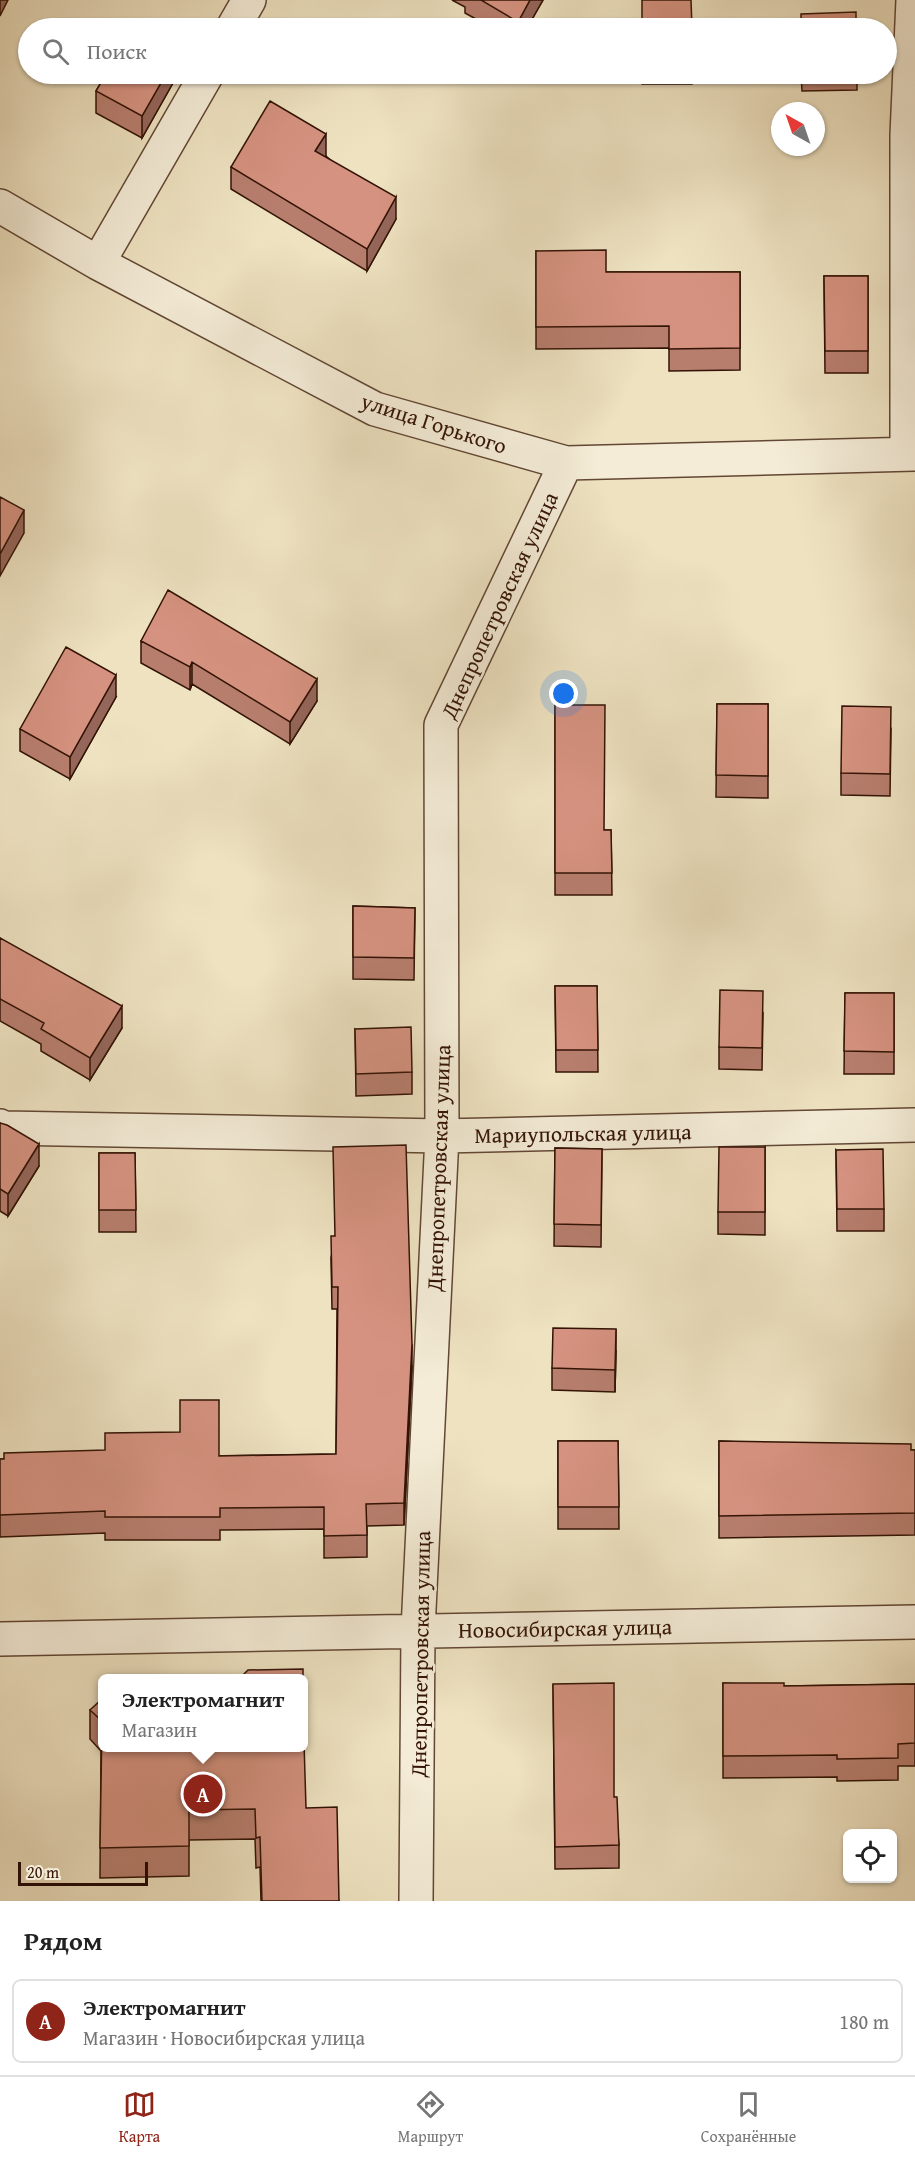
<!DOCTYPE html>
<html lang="ru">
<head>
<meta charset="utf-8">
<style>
  :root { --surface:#fff; --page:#f2f2f2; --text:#222; --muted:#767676; --line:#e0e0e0; --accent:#8f2418 }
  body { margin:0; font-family:"Gentium Book Plus",serif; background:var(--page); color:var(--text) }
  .controls { position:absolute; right:18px; bottom:18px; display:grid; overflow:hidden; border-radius:9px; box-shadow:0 2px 4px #0004 }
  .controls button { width:54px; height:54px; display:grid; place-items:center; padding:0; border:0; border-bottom:2px solid var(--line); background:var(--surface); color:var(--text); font:30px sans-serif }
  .compass { position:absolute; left:771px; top:102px; width:54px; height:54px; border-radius:50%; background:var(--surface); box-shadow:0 2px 4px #0004; rotate:320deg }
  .scale { position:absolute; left:18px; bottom:15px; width:130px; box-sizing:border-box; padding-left:6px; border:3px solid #331305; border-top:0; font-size:16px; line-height:21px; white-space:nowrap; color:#331305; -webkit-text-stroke:4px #f4ecd7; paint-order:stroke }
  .you { position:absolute; left:564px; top:694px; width:21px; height:21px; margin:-15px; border:4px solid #fff; border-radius:50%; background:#1a73e8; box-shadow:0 0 0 9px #1a73e833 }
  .badge { display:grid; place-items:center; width:39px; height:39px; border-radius:50%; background:var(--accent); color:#fff; font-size:20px; font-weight:700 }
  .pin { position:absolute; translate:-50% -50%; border:3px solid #fff; box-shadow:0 2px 6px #0006 }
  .popup { position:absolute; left:98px; top:1674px; width:210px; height:78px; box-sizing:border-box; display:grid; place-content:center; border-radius:9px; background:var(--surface); filter:drop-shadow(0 2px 4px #0005); font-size:20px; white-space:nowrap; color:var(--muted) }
  .popup b { font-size:22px; color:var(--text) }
  .popup::after { content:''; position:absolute; left:50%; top:100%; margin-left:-12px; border:12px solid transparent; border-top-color:var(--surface) }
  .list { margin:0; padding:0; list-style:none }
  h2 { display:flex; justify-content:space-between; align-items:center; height:78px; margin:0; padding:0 24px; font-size:26px }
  h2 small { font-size:20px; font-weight:400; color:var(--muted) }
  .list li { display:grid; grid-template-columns:39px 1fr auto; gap:18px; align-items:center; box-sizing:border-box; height:84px; margin:0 12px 12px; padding:0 12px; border:2px solid var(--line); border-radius:9px }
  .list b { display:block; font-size:22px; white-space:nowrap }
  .list p { margin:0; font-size:20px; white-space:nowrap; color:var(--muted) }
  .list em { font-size:20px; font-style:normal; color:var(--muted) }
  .icon { flex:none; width:33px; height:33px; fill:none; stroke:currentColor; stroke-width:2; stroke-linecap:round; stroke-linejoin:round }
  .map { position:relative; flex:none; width:915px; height:1901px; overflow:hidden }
  .search { position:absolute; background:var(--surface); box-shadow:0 2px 4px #0004; left:18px; right:18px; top:18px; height:66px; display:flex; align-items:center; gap:15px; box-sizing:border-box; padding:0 21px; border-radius:33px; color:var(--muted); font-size:22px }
  .sheet { height:174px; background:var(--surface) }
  nav { display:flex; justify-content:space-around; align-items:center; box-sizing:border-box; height:84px; border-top:2px solid var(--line); background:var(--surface); font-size:16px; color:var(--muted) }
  nav a { display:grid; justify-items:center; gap:3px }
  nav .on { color:var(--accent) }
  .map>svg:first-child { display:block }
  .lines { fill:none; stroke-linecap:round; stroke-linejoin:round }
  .street-casing { stroke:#624734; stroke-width:36 }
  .street { stroke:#f4ecd7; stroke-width:33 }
  .wall { fill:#b77e6e; stroke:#331305; stroke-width:1.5 }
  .shaded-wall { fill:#95665a; stroke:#331305; stroke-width:1.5 }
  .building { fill:#d59280; stroke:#331305; stroke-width:1.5 }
  .labels { text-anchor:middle; stroke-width:5; stroke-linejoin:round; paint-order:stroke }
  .street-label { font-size:22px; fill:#331305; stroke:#f4ecd7 }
</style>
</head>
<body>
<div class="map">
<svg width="915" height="1901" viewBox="0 0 915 1901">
  <rect width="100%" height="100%" fill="#eee2c1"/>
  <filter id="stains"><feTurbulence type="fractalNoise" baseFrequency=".00333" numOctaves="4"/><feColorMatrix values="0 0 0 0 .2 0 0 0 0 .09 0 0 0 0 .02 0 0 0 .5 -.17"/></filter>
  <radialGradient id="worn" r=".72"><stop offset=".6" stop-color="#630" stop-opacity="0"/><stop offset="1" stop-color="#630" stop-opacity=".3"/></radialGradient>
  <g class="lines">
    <defs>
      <path id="street" d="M 233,28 L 249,0
        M 0,206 L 98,263 L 375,409 L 566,463 L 915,454
        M 98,263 L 207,74
        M 907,454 L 907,135 L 913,0
        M 0,1126 L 4,1128 L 442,1136 L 915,1125
        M 0,1639 L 915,1622
        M 416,1901 L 418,1630 L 442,1136 L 441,725 L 566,463"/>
    </defs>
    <!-- street casing -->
    <use href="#street" class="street-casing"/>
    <!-- street -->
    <use href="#street" class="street"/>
  </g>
  <!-- wall -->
  <path class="wall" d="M 452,0 L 543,0 L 527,28 L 492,28 L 465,13 L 465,7 Z
    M 106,74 L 178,74 L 142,138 L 96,113 L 96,91 Z
    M 642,74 L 692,74 L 692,84 L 642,84 Z
    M 801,74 L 857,74 L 857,90 L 802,91 Z
    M 326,156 L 396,219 L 367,271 L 231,189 L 231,167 Z
    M 536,251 L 606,272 L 740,272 L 740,370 L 669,371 L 669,348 L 536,349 Z
    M 824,276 L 868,276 L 868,373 L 825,373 Z
    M 141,641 L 317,701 L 290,744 L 192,684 L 190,690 L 141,663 Z
    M 116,697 L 70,779 L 20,751 L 20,729 Z
    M 717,704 L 768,704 L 768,798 L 716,797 Z
    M 555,705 L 604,830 L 611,830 L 612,895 L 555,895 Z
    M 891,729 L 890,796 L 841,795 L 841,773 Z
    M 353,906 L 415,908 L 414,980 L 353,979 Z
    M 0,938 L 122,1028 L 90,1080 L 41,1051 L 41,1044 L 0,1021 Z
    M 555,986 L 597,986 L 598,1072 L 556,1072 Z
    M 845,993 L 894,993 L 894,1074 L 844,1074 Z
    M 763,1013 L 762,1070 L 719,1069 L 719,1047 Z
    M 355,1029 L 412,1072 L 412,1094 L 356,1096 Z
    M 0,1123 L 39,1166 L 8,1216 L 0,1211 Z
    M 765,1147 L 765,1235 L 718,1234 L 718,1212 Z
    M 555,1148 L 602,1149 L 601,1247 L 554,1246 Z
    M 836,1150 L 884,1209 L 884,1231 L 837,1231 Z
    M 99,1153 L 135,1153 L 136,1232 L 99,1232 Z
    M 335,1236 L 412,1366 L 404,1525 L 367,1526 L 367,1557 L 324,1558 L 324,1529 L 220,1530 L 220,1540 L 105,1540 L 105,1533 L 0,1537 L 0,1459 L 336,1454 L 337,1309 L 332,1309 L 331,1258 Z
    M 616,1351 L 615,1392 L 552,1390 L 552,1368 Z
    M 558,1441 L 618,1441 L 619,1529 L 558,1529 Z
    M 719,1441 L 915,1450 L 915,1535 L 719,1538 Z
    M 723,1683 L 784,1686 L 915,1684 L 915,1766 L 898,1766 L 898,1780 L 837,1781 L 837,1777 L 723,1778 Z
    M 553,1684 L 614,1797 L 619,1845 L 619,1868 L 555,1869 Z
    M 90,1710 L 306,1808 L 339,1901 L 261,1901 L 260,1867 L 256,1868 L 255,1839 L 189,1840 L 189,1876 L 100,1878 L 101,1751 L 90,1739 Z"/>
  <!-- shaded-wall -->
  <path class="shaded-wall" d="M 0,0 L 8,0 L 0,16 Z
    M 530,0 L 543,0 L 527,28 L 518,28 L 518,22 Z
    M 166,74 L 178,74 L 142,138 L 142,116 Z
    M 326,134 L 326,156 L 315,173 L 315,151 Z
    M 396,197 L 396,219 L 367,271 L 367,249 Z
    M 24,510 L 24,533 L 0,576 L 0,554 Z
    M 192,662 L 192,684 L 190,690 L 190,667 Z
    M 116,675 L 116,697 L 70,779 L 70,757 Z
    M 317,679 L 317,701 L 290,744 L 290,722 Z
    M 122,1006 L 122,1028 L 90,1080 L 90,1058 Z
    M 39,1144 L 39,1166 L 8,1216 L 8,1194 Z
    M 616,1329 L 616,1351 L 615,1392 L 615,1370 Z
    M 412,1344 L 412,1366 L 404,1525 L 404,1503 Z"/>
  <!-- building -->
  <path class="building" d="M 481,0 L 530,0 L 518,22 Z
    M 642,0 L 691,0 L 692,28 L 642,28 Z
    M 856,12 L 856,28 L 801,28 L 801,14 Z
    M 133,23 L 143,28 L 130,28 Z
    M 106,74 L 166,74 L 142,116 L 96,91 Z
    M 270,101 L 326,134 L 315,151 L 396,197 L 367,249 L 231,167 Z
    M 606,250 L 606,272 L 740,272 L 740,348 L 669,349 L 669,326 L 536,327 L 536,251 Z
    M 824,276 L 868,276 L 868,351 L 825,351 Z
    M 0,497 L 24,510 L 0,554 Z
    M 168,590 L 317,679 L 290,722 L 192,662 L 190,667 L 141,641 Z
    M 66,647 L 116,675 L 70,757 L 20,729 Z
    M 717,704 L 768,704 L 768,776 L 716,775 Z
    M 555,705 L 605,705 L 604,830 L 611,830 L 612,873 L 555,873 Z
    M 842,706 L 891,707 L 890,774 L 841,773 Z
    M 353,906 L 415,908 L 414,958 L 353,957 Z
    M 0,938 L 122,1006 L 90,1058 L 41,1029 L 44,1023 L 0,999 Z
    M 555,986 L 597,986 L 598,1050 L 556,1050 Z
    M 720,990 L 763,991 L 762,1048 L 719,1047 Z
    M 845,993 L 894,993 L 894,1052 L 844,1051 Z
    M 411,1027 L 412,1072 L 356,1074 L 355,1029 Z
    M 0,1123 L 7,1125 L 39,1144 L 8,1194 L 0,1189 Z
    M 406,1145 L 412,1344 L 404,1503 L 366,1504 L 367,1535 L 324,1536 L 324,1507 L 220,1508 L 220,1517 L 105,1517 L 105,1511 L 0,1515 L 0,1459 L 4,1459 L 4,1453 L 105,1450 L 105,1433 L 180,1432 L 180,1400 L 219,1400 L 219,1456 L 336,1454 L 338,1287 L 332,1287 L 331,1236 L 335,1236 L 333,1147 Z
    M 719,1147 L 765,1147 L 765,1212 L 718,1212 Z
    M 555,1148 L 602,1149 L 601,1225 L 554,1224 Z
    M 883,1149 L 884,1209 L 837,1209 L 836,1150 Z
    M 99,1153 L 135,1153 L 136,1210 L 99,1210 Z
    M 553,1328 L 616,1329 L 615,1370 L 552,1368 Z
    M 558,1441 L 618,1441 L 619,1507 L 558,1507 Z
    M 719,1441 L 911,1444 L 911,1450 L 915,1450 L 915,1513 L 719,1516 Z
    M 303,1669 L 303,1678 L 240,1678 L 248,1670 Z
    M 614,1683 L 614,1797 L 617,1797 L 619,1845 L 555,1847 L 553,1684 Z
    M 723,1683 L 784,1683 L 784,1686 L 915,1684 L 915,1743 L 898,1744 L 898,1758 L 837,1759 L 837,1755 L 723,1756 Z
    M 102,1699 L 102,1748 L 303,1748 L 303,1709 L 306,1808 L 337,1807 L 339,1901 L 262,1901 L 260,1837 L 256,1838 L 255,1809 L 189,1810 L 189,1846 L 100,1848 L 102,1721 L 90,1710 Z"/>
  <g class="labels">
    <!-- street labels -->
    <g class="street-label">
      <text transform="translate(434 423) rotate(18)" y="8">улица Горького</text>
      <text transform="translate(499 605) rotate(-65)" y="8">Днепропетровская улица</text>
      <text transform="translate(583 1133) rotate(-1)" y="8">Мариупольская улица</text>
      <text transform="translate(438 1168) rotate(-88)" y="8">Днепропетровская улица</text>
      <text transform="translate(565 1628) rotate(-1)" y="8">Новосибирская улица</text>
      <text transform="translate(420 1654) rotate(-89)" y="8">Днепропетровская улица</text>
    </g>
  </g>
  <rect width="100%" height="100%" filter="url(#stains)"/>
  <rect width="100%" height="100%" fill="url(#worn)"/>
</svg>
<div class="controls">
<button><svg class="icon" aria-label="locate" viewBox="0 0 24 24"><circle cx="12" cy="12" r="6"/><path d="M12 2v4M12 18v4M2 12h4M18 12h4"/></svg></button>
</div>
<svg class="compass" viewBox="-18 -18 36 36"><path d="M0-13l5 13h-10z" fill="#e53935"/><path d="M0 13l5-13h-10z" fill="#767676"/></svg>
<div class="scale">20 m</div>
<div class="you"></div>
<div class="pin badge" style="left:203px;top:1794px">A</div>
<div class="popup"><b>Электромагнит</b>Магазин</div>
<div class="search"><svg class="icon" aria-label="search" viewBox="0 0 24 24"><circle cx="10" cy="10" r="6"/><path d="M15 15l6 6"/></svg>Поиск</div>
</div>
<section class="sheet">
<h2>Рядом<small></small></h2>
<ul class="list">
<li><span class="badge">A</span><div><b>Электромагнит</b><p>Магазин · Новосибирская улица</p></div><em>180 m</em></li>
</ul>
</section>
<nav>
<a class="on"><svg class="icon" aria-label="map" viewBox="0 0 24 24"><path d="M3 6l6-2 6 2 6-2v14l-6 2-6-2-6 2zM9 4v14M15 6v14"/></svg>Карта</a>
<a><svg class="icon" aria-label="directions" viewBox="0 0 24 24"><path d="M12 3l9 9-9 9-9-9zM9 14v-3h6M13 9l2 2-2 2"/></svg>Маршрут</a>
<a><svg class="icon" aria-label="saved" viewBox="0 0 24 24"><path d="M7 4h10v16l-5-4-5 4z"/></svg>Сохранённые</a>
</nav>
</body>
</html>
